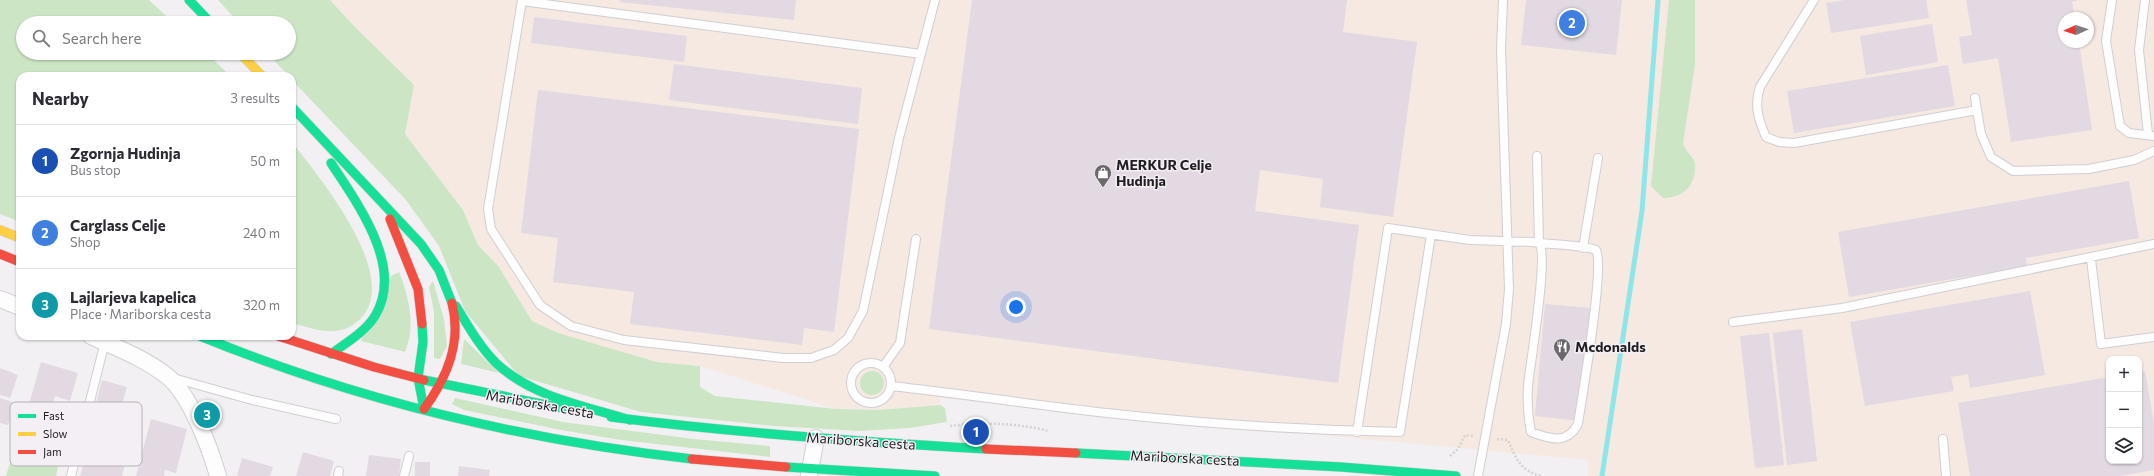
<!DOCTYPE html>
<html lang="en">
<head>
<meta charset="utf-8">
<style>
  :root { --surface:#fff; --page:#f2f2f3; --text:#2b2b33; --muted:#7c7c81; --line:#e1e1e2; --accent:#6a686b }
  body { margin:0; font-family:Commissioner,sans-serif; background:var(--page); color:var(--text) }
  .controls { position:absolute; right:12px; bottom:12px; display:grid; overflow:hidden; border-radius:8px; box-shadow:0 1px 3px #0004 }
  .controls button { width:36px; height:36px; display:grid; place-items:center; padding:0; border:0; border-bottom:1px solid var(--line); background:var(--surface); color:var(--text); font:20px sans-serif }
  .compass { position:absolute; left:2058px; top:12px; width:36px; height:36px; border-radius:50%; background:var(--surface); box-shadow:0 1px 3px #0004; rotate:267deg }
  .you { position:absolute; left:1016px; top:307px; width:14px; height:14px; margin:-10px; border:3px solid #fff; border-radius:50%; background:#1a73e8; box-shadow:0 0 0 6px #1a73e833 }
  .badge { display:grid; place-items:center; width:26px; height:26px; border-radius:50%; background:var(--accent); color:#fff; font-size:13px; font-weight:700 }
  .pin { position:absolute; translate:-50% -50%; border:2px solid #fff; box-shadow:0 1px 4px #0006 }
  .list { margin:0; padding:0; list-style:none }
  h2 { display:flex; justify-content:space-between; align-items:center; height:52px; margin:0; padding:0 16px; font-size:17px }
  h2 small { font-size:13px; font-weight:400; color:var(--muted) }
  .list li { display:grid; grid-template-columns:26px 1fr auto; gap:12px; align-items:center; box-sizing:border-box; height:72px; padding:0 16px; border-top:1px solid var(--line) }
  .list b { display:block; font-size:15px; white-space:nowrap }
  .list p { margin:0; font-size:13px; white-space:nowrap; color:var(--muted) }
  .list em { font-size:13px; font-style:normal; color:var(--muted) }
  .icon { flex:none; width:22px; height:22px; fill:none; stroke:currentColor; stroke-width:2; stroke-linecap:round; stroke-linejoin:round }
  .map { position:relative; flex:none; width:2154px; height:476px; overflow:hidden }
  .search { position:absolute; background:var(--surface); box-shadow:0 1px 3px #0004; left:16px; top:16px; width:280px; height:44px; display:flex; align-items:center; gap:10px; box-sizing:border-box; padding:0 14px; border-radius:22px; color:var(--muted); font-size:15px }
  .panel { position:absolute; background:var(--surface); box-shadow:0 1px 3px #0004; left:16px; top:72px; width:280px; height:268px; border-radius:12px }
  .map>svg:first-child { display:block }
  .commercial { fill:#f5e9e2; fill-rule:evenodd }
  .green { fill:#cce6c5 }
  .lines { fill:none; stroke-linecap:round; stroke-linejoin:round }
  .stream { stroke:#8ee6e8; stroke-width:5 }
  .building { fill:#e2d9e3 }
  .lane-casing { stroke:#d1ced1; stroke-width:10 }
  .street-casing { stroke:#d1ced1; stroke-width:18 }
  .fast-casing { stroke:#d1ced1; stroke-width:10 }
  .slow-casing { stroke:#d1ced1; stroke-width:10 }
  .jam-casing { stroke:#d1ced1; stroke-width:10 }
  .path { stroke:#d4d3d4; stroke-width:2.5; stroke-dasharray:2 2; stroke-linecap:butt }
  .lane { stroke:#fdfdfd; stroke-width:8 }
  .street { stroke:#fdfdfd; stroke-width:16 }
  .fast { stroke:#16e098; stroke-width:9 }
  .slow { stroke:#ffcf43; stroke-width:9 }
  .jam { stroke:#f24e42; stroke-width:9 }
  .labels { text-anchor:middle; stroke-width:3; stroke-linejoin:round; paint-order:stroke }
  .poi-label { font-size:14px; font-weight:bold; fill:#201e21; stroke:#f4eff5; text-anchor:start }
  .street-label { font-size:14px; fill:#201e21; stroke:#f4eff5 }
  .key { fill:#f4eff5; stroke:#b4b0b5; stroke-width:1 }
  .key-label { font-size:11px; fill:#201e21 }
</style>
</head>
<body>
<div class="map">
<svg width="2154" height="476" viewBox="0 0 2154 476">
  <rect width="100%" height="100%" fill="#f3f0f4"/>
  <!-- commercial -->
  <path class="commercial" d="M 330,0 L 2154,0 L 2154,476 L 1588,476 L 1588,460 L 1321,435 L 1263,432 L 940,398 L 940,405 L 879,410 L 836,409 L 700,366 L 657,362 L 613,350 L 558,333 L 532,321 L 499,267 L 478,245 L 463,210 L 405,134 L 414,85 L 353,25 ZM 2064,18 L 2088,18 L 2088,42 L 2064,42 ZM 2109,359 L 2139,359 L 2139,461 L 2109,461 Z"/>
  <!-- green -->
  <path class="green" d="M 0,0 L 149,0 L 174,23 L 23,23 L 23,53 L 207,53 L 230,76 L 20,76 L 20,222 L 0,214 Z
    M 218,0 L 330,0 L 353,25 L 414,85 L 405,134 L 463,210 L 478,245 L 499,267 L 532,321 L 558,333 L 657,362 L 700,366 L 700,387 L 715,396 L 836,409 L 879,410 L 940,405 L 945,408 L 947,422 L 910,428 L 859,431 L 774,426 L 641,412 L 519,376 L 465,311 L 439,246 L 406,200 L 292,80 L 292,76 L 289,76 L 267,53 L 289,53 L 289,23 L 239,23 Z
    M 1669,0 L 1695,0 L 1695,65 L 1683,143 C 1685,151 1690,153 1693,159 C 1696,162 1695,167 1695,171 C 1693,189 1680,198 1663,198 L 1651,186 Z
    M 292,142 C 319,177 400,274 362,317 C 341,340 318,330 292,323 Z
    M 399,272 C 409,297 416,327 405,352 L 361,341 L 391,276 Z
    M 433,281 L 444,319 L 447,346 L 440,359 L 434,358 L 434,312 L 429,287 Z
    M 464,339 L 499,373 L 461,364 Z
    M860 383a12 12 0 1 1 24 0a12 12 0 1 1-24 0Z
    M 455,398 L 563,422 L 694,439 L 770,446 L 770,457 L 621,440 L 561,430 L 464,410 L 452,404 Z
    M 20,431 L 64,442 L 56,476 L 6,476 Z"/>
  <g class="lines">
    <!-- stream -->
    <path class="stream" d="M 1602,476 L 1642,211 L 1658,0"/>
  </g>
  <!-- building -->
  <path class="building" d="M 620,0 L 796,0 L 794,20 L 619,2 Z
    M 972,0 L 1347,0 L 1343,32 L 1417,42 L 1393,217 L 1320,207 L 1323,179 L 1260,170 L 1255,211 L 1359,225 L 1338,383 L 929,329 Z
    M 1526,0 L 1622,0 L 1616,55 L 1521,45 Z
    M 1845,0 L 1926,0 L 1929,18 L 1831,33 L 1826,3 Z
    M 1966,0 L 2079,0 L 2072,2 L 2075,18 L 2064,18 L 2064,42 L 2079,42 L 2092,130 L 2011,142 L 1998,58 L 1963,64 L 1959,37 L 1972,35 Z
    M 534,17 L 687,36 L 684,62 L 531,43 Z
    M 1932,24 L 1938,62 L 1866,75 L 1860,36 Z
    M 674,64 L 862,88 L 858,124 L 669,100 Z
    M 1948,65 L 1955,106 L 1794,133 L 1787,91 Z
    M 538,90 L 859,129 L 834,332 L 804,328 L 802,345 L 630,324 L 634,292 L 553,282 L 558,238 L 521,233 Z
    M 2129,181 L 2139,238 L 2026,258 L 2027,266 L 1849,297 L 1838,232 Z
    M 2030,291 L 2045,375 L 1970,388 L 1968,374 L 1951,377 L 1954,391 L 1865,406 L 1850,322 Z
    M 1545,304 L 1590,308 L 1580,421 L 1535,416 Z
    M 1802,329 L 1817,461 L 1787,465 L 1773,333 Z
    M 1769,333 L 1784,465 L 1755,468 L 1740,336 Z
    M 41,362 L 78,373 L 70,401 L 55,396 L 49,417 L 27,411 Z
    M 0,368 L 18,375 L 10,398 L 0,395 Z
    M 2145,371 L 2154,423 L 2154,470 L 2119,476 L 1970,476 L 1958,403 L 2109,377 L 2109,461 L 2139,461 L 2139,372 Z
    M 102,380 L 127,387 L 117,422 L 93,415 Z
    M 0,398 L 15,403 L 8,425 L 0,423 Z
    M 208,409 L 212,418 L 204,421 L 201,413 Z
    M 151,419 L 187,429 L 176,473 L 165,470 L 164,476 L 136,476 Z
    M 89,445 L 127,456 L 122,476 L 80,476 Z
    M 303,452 L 334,461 L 330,476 L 296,476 Z
    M 369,455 L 401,459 L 399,476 L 366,476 Z
    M 242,458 L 273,467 L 270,476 L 237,476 Z
    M 415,462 L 430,462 L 430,476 L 415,476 Z
    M 459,466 L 490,470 L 489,476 L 458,476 Z"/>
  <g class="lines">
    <defs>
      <path id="lane" d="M 522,0 L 488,209 L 491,229 L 540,305 L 571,326 L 624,340 L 783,358 L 811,358 L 834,350 L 848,338 L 863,311 L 899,138 L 935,0
        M 1814,0 L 1760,87 C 1754,105 1758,119 1766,137 L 1779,142 L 1794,143 L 1977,110
        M 2112,0 L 2106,41 L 2120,126 L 2129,133 L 2154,136
        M 2145,0 L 2139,50 L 2148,134
        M 522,1 L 921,54
        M 1975,98 L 1981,134 L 1991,157 L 2013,171 L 2089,169 L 2134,160 L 2154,151
        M 1583,248 L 1598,158
        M 2091,259 L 2101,344 L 2154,337
        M 1733,322 L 1842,308 L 2154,244
        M851 383a20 20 0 1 1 40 0a20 20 0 1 1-40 0Z
        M 883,367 L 900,343 L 916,239
        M 173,378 L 252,400 L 336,419
        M 891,386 C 964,394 1035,405 1107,413 C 1205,424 1302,430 1400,432 L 1431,235
        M 1357,432 L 1388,228 L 1470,240 L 1532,242 C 1551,245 1579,244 1596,250 C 1605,267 1582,397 1578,424 C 1567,445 1550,439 1531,432 C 1528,417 1527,401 1528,386 C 1530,364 1549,255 1539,243 L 1537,156
        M 1943,439 L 1946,476
        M 71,476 L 105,342
        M 338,476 L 339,471
        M 404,476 L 409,456
        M 1478,476 L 1506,324 L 1509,289 L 1501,49 L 1503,0"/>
      <path id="street" d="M 0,299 L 20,307
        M 91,336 C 117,348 144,358 167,376 C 190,394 210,448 218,476
        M 809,476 L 816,438"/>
      <path id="fast" d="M 189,0 L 211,23
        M 292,107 L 421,244 L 439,270 L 452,303
        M 331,163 C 357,203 405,267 375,316 C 365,332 346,343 331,354
        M 456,306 C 468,326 480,347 496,363 C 532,397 585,406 630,420
        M 422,324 L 423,342 L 418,378 L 424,409
        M 200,336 C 356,400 524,440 692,459
        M 424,380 L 577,411
        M 611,417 C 736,433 860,442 986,449
        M 1076,453 L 1341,467 L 1456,476
        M 786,467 L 935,476"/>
      <path id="slow" d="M 240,53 L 262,76
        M 0,230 L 20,238"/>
      <path id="jam" d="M 390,219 L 418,289 L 422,324
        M 0,254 L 20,262
        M 278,336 L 374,367 L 424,380
        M 424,409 C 447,378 462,343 452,303
        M 986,449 L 1076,453
        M 692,459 L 786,467"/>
    </defs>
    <!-- lane casing -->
    <use href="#lane" class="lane-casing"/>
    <!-- street casing -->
    <use href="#street" class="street-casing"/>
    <!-- fast casing -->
    <use href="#fast" class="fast-casing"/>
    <!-- slow casing -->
    <use href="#slow" class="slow-casing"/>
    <!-- jam casing -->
    <use href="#jam" class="jam-casing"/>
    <!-- path -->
    <path class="path" d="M 950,426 C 981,422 1018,423 1049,431
      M 1497,439 L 1508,440 C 1516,459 1520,470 1541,476
      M 1450,456 L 1458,449 L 1465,435 L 1474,436"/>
    <!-- lane -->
    <use href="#lane" class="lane"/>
    <!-- street -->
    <use href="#street" class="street"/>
    <!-- fast -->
    <use href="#fast" class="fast"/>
    <!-- slow -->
    <use href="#slow" class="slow"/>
    <!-- jam -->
    <use href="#jam" class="jam"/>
  </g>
  <!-- icons -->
  <defs>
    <symbol id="shop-pin" viewBox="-11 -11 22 30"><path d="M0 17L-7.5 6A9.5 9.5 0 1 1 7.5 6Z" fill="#6a686b" stroke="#f4eff5"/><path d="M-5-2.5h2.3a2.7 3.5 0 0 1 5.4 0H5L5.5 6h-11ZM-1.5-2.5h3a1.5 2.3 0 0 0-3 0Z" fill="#fff"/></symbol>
    <symbol id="restaurant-pin" viewBox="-11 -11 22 30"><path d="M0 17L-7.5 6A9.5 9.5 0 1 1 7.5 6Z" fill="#6a686b" stroke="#f4eff5"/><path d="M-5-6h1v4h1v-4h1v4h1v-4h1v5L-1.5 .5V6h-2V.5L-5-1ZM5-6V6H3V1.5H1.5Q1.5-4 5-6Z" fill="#fff"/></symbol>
  </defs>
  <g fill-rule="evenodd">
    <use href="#shop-pin" x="1093" y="163" width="20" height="27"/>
    <use href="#restaurant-pin" x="1552" y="337" width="20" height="27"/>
  </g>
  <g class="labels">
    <!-- poi labels -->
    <g class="poi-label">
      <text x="1116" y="170">MERKUR Celje<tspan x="1116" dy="16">Hudinja</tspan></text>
      <text x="1575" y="352">Mcdonalds</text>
    </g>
    <!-- street labels -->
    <g class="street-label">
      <text transform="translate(540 404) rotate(10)" y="5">Mariborska cesta</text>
      <text transform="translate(861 441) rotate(4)" y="5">Mariborska cesta</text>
      <text transform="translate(1185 458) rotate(3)" y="5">Mariborska cesta</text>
    </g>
  </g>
  <!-- legend -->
  <rect x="10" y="402" width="132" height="64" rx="6" class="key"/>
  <rect x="18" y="414" width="18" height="4" fill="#16e098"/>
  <rect x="18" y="432" width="18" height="4" fill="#ffcf43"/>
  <rect x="18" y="450" width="18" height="4" fill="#f24e42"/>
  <g class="key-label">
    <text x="43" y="420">Fast</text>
    <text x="43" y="438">Slow</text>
    <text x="43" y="456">Jam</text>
  </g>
</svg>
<div class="controls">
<button>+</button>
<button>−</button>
<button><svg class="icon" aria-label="layers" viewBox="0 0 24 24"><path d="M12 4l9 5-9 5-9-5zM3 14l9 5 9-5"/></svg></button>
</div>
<svg class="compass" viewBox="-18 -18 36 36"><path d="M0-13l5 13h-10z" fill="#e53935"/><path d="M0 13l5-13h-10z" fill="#7c7c81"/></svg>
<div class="you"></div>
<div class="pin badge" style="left:976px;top:432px;background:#1a4fb4">1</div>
<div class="pin badge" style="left:1572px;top:23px;background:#3f7fe0">2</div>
<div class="pin badge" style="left:207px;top:415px;background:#0f9aa8">3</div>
<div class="search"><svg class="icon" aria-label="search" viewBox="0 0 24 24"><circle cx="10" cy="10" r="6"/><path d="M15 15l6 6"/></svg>Search here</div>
<section class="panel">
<h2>Nearby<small>3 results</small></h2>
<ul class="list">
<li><span class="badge" style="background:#1a4fb4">1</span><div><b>Zgornja Hudinja</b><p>Bus stop</p></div><em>50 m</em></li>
<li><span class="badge" style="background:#3f7fe0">2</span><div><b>Carglass Celje</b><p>Shop</p></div><em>240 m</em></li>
<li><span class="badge" style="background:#0f9aa8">3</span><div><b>Lajlarjeva kapelica</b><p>Place · Mariborska cesta</p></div><em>320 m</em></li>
</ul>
</section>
</div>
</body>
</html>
